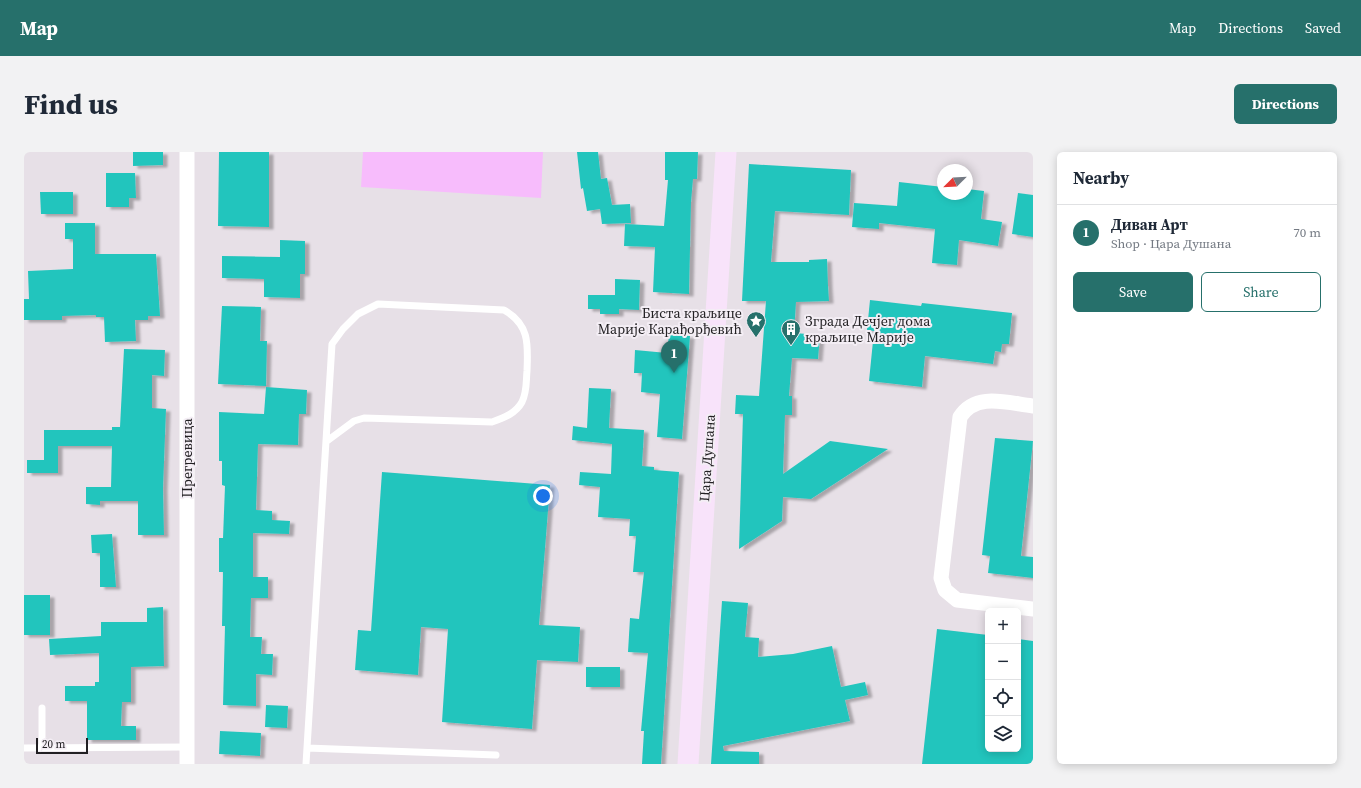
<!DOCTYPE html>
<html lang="en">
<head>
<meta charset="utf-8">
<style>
  :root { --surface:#fff; --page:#f2f2f3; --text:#1f2937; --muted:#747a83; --line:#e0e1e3; --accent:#26706b }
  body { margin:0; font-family:"Source Serif 4",serif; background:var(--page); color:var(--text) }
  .controls { position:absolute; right:12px; bottom:12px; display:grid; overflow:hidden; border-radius:6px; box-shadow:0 2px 10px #0003 }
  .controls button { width:36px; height:36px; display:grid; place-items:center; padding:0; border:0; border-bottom:1px solid var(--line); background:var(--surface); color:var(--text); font:20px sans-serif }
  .compass { position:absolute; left:913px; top:12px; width:36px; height:36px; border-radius:50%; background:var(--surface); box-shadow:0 2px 10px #0003; rotate:246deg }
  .scale { position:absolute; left:12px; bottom:10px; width:52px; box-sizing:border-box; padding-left:4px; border:2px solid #222023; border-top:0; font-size:11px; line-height:14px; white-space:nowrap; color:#222023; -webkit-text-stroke:3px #f4eef5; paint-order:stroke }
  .you { position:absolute; left:519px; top:344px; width:14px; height:14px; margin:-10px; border:3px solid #fff; border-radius:50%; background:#1a73e8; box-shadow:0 0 0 6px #1a73e833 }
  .badge { display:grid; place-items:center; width:26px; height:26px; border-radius:50%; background:var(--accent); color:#fff; font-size:13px; font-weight:700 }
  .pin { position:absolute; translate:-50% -33px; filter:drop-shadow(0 1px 2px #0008) }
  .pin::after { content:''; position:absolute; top:21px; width:14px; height:12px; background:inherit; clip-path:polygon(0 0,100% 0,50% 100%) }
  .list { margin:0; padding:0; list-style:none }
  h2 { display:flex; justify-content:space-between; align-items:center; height:52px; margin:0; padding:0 16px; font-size:17px }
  h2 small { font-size:13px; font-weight:400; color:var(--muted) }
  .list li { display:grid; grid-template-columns:26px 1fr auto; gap:12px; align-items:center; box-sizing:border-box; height:56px; padding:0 16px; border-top:1px solid var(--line) }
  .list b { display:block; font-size:15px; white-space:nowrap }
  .list p { margin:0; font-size:13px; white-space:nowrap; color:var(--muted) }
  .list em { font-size:13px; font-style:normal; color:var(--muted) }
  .actions { display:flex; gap:8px; padding:12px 16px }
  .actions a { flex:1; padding:9px 0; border:1px solid var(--accent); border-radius:6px; text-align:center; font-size:14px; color:var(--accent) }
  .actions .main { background:var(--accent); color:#fff }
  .icon { flex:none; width:22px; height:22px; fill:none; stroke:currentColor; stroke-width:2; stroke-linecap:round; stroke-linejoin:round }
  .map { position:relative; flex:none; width:1009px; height:612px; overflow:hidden; border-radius:6px }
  header { display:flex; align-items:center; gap:24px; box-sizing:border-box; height:56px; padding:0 20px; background:var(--accent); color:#fff }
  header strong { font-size:19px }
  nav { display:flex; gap:22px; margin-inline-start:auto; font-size:14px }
  .intro { display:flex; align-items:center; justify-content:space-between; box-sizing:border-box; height:96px; padding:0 24px }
  h1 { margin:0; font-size:28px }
  .button { padding:10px 18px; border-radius:6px; background:var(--accent); color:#fff; font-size:14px; font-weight:700 }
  main { display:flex; gap:24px; padding:0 24px }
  aside { flex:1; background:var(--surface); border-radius:6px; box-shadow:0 2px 10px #0003 }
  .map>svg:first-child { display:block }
  .green { fill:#f7bcfc }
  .building { fill:#23c5bd; filter:url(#shadow) }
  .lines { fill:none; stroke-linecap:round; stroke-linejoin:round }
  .lane { stroke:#fff; stroke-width:7 }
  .street { stroke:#fff; stroke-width:15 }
  .secondary { stroke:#f8e3fa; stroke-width:21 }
  .labels { text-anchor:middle; stroke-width:4; stroke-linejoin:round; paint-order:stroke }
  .poi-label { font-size:14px; fill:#222023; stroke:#f4eef5; text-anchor:end }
  .street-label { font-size:14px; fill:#222023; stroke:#f4eef5 }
</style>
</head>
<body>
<header>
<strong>Map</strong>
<nav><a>Map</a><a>Directions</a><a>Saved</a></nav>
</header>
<div class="intro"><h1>Find us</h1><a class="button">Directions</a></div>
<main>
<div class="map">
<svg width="1009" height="612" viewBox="0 0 1009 612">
  <defs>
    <filter id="shadow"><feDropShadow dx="4.5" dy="2.5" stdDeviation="1" flood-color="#0004"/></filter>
  </defs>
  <rect width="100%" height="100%" fill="#e7e0e7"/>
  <!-- green -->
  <path class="green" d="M 339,0 L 519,0 L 517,46 L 337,35 Z"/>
  <!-- building -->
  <path class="building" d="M 109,0 L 139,0 L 139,13 L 109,14 Z
    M 195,0 L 245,0 L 245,75 L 194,74 Z
    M 553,0 L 574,0 L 577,27 L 583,26 L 588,53 L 606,52 L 607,71 L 578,72 L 576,57 L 563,59 L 559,36 L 557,37 Z
    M 641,0 L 674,0 L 673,27 L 669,27 L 667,50 L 665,142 L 629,140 L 631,95 L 600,94 L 601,72 L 640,74 L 644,28 L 641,28 Z
    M 725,12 L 827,18 L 825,63 L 751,59 L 747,110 L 785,110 L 785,108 L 803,107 L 804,134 L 805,149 L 772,150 L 770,181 L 796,183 L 794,207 L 768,206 L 765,244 L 768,244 L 768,263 L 761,263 L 759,322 L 806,289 L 864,297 L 787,347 L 759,345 L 758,369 L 715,397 L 719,262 L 711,262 L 712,243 L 735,244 L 742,149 L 718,149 Z
    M 82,21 L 111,21 L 112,46 L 105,46 L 105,55 L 82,55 Z
    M 875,30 L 919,35 L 919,42 L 943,42 L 943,37 L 960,39 L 957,67 L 978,70 L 974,94 L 935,88 L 933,113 L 908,111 L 911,77 L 855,71 L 855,77 L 828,75 L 830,51 L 873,54 Z
    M 16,40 L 49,40 L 49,62 L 17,62 Z
    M 994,41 L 1009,43 L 1009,85 L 988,82 Z
    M 41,71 L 71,71 L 71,102 L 132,102 L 136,164 L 124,164 L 124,168 L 111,168 L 112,189 L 81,190 L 80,165 L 72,165 L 72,163 L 38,164 L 38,168 L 0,168 L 0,147 L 5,147 L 4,119 L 49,117 L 49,87 L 41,87 Z
    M 256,88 L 281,89 L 281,122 L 276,122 L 276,146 L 240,145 L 240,127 L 198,126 L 198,104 L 256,105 Z
    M 591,127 L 616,128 L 615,158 L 595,157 L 595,162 L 576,162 L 576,157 L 564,157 L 564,143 L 591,143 Z
    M 846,148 L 897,154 L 898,151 L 988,161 L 985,192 L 978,192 L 977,200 L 971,199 L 969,212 L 901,204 L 898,235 L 845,229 L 850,179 L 843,178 Z
    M 198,154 L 237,155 L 236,189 L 243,189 L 242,234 L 194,232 Z
    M 645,183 L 666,184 L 658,287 L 633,285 L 636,242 L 617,240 L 618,221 L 610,221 L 611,198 L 643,201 Z
    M 100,197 L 141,198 L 140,224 L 128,223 L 128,256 L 142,257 L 139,336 L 140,383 L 114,383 L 114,349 L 76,349 L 76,353 L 62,352 L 62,335 L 87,335 L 88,294 L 34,294 L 34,321 L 3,321 L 3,308 L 20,308 L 20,278 L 88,278 L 88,275 L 96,275 Z
    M 242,235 L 283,238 L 282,262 L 275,262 L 274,293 L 234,292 L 232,358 L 248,359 L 248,368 L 266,369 L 265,382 L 229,381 L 229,425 L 244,425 L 244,446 L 227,446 L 226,485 L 238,485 L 237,502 L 249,502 L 248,523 L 232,522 L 232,554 L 199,553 L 201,474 L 198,474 L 199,420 L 195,420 L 195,386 L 199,386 L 201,334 L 198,333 L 198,309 L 195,309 L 195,260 L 240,262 Z
    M 565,236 L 587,237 L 585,276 L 620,278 L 618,314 L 630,315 L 630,318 L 655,320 L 637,612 L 618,612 L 620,579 L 617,579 L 624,501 L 604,500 L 606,466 L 615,467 L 620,420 L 609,420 L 612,384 L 605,384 L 606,367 L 574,365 L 576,335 L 555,333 L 556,320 L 587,322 L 588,292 L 548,288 L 549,274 L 563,276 Z
    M 971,286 L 1009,289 L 997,404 L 1009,405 L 1009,426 L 964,421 L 966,404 L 958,403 Z
    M 358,320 L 526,333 L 515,473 L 556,475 L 554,510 L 513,508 L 508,577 L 418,570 L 424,477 L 397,475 L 394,523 L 331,518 L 334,478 L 347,479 Z
    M 88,382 L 92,435 L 76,435 L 76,401 L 68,401 L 67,383 Z
    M 0,443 L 26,443 L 26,483 L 0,483 Z
    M 698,449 L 724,451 L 721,485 L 735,486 L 734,505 L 769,502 L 808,494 L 817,535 L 841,530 L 844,543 L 821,548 L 826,569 L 699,594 L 700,599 L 735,600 L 735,612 L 687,612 Z
    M 139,455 L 140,514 L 107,515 L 107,550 L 98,550 L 97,574 L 112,574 L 112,588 L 63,588 L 63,549 L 41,549 L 41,534 L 71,534 L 71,530 L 75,530 L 75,501 L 26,503 L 25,487 L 77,484 L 77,470 L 123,470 L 123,456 Z
    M 913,477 L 964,483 L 964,597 L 994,597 L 994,487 L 1009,489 L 1009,612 L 898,612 Z
    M 562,515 L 596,515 L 596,535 L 562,535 Z
    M 242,553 L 264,554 L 263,576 L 241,575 Z
    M 196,579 L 237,581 L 236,604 L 195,602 Z"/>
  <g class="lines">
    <!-- lane -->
    <path class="lane" d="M 18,556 L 18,595
      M 0,596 L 163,595
      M 283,596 L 472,603
      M 282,612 L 308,192 L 319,177 L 334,162 L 354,152 L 480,158 C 506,173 504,193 503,219 C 502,230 503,240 498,250 C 492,261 480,266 468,270 L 340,266 L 330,269 L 303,289"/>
    <!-- street -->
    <path class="street" d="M 1009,254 C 983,251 952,240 936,265 L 917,426 L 921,438 L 933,448 L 1009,457
      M 163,612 L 163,0"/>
    <!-- secondary -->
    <path class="secondary" d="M 664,612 C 675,408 691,204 702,0"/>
  </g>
  <!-- icons -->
  <defs>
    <symbol id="sight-pin" viewBox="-11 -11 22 30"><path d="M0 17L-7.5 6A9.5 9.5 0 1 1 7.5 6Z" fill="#26706b" stroke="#f4eef5"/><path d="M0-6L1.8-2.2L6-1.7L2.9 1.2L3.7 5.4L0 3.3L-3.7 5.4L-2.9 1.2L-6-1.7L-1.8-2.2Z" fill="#fff"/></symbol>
    <symbol id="building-pin" viewBox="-11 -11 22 30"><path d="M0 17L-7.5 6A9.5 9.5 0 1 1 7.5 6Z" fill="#26706b" stroke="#f4eef5"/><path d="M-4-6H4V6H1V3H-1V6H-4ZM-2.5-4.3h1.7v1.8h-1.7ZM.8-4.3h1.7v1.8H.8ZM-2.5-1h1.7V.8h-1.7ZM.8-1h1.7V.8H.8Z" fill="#fff"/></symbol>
  </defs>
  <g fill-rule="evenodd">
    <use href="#sight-pin" x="721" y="158" width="22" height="30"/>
    <use href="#building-pin" x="756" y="166" width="22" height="30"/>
  </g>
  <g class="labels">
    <!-- poi labels -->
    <g class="poi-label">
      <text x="718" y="166">Биста краљице<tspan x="718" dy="16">Марије Карађорђевић</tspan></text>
      <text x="781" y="174" text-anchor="start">Зграда Дечјег дома<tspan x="781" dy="16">краљице Марије</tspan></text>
    </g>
    <!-- street labels -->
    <g class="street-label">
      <text transform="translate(163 306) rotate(-90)" y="5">Прегревица</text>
      <text transform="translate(683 306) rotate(-86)" y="5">Цара Душана</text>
    </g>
  </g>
</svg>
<div class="controls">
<button>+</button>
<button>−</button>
<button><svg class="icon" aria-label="locate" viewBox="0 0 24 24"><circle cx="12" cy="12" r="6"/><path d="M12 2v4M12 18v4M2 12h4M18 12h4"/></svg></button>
<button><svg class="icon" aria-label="layers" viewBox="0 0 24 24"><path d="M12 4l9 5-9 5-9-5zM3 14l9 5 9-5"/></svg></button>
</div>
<svg class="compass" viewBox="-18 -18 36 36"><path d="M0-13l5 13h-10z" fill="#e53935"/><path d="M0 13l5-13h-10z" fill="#747a83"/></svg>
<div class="scale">20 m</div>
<div class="you"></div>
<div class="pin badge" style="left:650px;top:221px">1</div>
</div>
<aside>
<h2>Nearby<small></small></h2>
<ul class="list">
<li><span class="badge">1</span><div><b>Диван Арт</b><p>Shop · Цара Душана</p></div><em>70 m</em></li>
</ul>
<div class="actions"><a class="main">Save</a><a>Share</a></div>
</aside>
</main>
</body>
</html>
